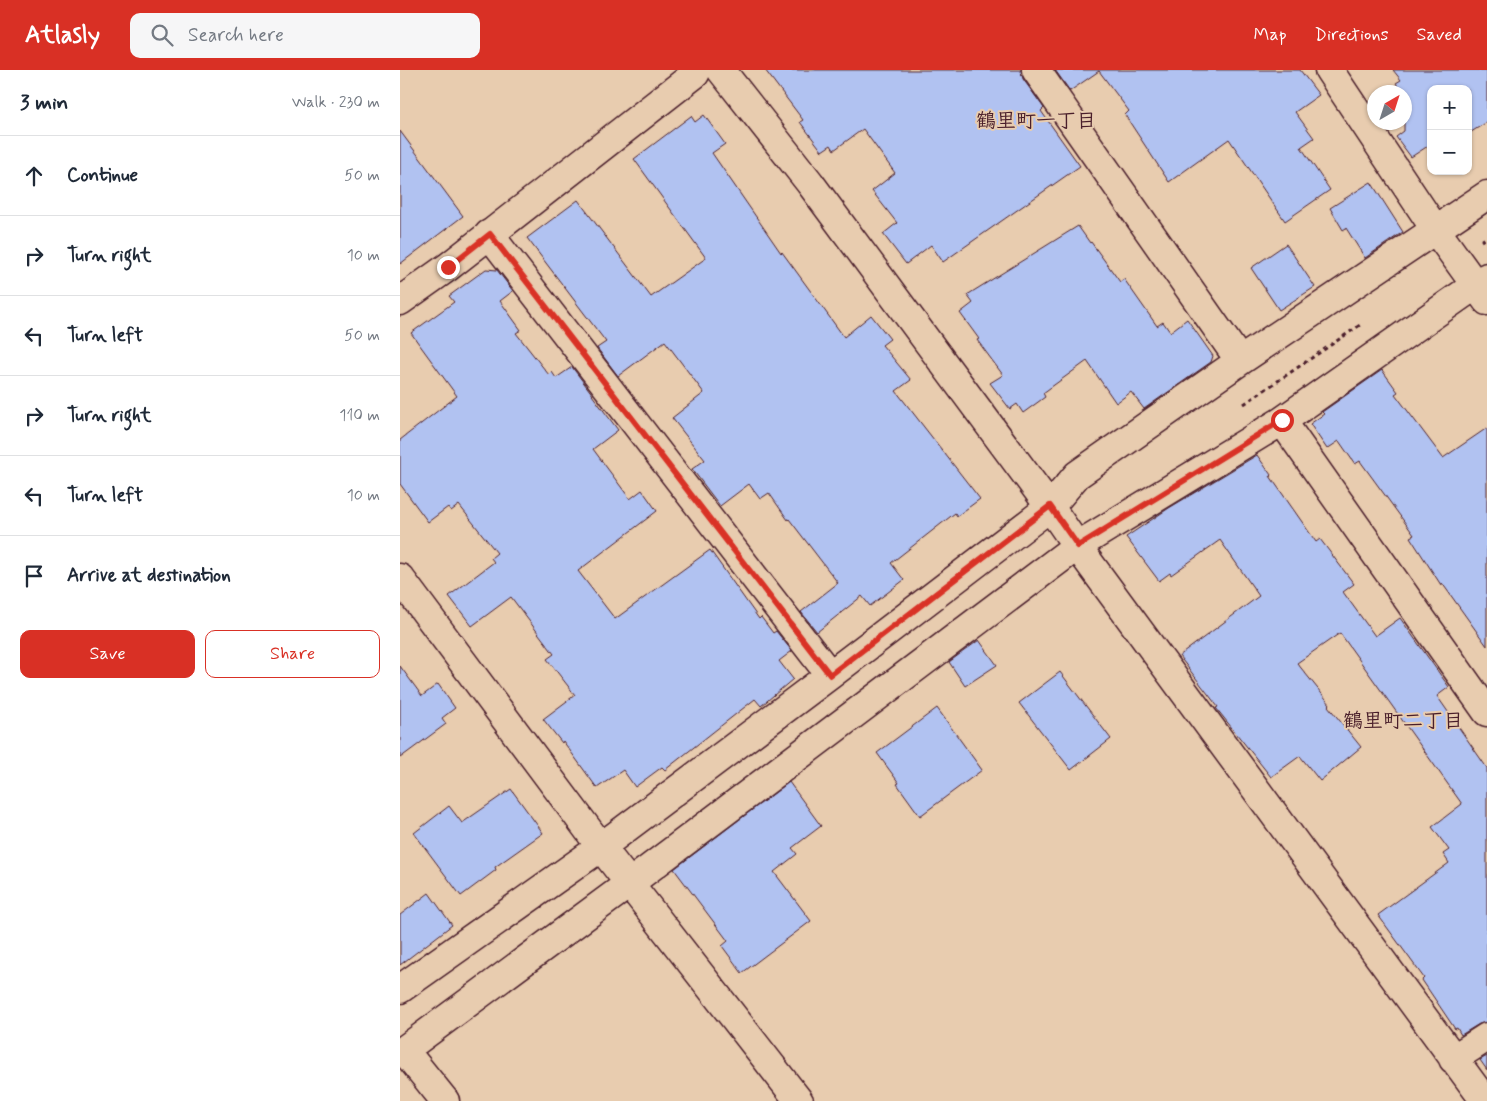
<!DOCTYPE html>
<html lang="en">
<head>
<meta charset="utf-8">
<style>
  :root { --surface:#fff; --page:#f6f6f7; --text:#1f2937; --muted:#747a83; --line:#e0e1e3; --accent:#d93025 }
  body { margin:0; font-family:Mynerve,"Klee One",sans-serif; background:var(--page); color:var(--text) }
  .controls { position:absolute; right:15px; top:15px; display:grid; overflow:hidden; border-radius:10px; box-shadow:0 1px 4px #0004 }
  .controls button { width:45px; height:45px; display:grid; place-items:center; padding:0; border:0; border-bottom:1px solid var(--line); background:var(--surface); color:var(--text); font:25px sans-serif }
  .compass { position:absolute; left:967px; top:15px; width:45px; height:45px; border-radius:50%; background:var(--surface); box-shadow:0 1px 4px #0004; rotate:39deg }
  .stop { position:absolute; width:15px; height:15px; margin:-11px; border:4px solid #d93025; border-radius:50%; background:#fff }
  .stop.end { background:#d93025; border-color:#fff; box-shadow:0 1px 5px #0008 }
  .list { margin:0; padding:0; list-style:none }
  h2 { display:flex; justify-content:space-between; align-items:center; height:65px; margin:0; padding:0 20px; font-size:21px }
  h2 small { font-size:16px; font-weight:400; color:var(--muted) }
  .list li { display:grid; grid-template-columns:32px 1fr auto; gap:15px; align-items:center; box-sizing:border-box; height:80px; padding:0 20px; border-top:1px solid var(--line) }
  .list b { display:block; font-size:19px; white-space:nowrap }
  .list em { font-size:16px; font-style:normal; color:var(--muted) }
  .actions { display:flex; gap:10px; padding:15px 20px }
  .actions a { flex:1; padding:11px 0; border:1px solid var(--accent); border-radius:10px; text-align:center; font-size:18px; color:var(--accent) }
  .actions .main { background:var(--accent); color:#fff }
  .icon { flex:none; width:28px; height:28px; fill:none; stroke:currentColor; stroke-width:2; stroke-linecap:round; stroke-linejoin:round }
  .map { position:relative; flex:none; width:1087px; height:1031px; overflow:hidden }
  header { display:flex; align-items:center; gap:30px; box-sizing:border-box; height:70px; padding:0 25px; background:var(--accent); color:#fff }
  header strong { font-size:24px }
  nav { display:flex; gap:28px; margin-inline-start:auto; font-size:18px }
  .search { width:350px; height:45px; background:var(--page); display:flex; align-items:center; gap:12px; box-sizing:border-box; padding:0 18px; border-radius:10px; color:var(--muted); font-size:19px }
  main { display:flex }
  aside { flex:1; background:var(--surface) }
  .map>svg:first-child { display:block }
  .building { fill:#b1c2f1; stroke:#4a1f2b }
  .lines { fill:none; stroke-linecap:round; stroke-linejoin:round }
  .minor-casing { stroke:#4a1f2b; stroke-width:31 }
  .path { stroke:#4a1f2b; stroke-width:3; stroke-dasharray:4 4; stroke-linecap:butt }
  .minor { stroke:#e8ccaf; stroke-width:28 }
  .route { stroke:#d93025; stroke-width:6 }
  .labels { text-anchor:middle; stroke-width:4; stroke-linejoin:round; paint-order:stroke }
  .neighbourhood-label { font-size:20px; font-weight:bold; fill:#4a1f2b; stroke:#e8ccaf }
</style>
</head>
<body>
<header>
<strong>Atlasly</strong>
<div class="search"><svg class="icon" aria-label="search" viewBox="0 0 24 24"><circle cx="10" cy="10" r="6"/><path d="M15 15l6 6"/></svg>Search here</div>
<nav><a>Map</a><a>Directions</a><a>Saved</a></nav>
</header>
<main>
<aside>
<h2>3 min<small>Walk · 230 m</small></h2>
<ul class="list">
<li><svg class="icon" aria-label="ahead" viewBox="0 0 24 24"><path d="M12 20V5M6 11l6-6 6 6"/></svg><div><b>Continue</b></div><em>50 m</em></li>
<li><svg class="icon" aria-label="right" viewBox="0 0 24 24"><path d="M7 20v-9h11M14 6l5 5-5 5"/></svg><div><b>Turn right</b></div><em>10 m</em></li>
<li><svg class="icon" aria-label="left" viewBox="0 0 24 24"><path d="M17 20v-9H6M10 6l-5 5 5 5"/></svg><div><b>Turn left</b></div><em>50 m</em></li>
<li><svg class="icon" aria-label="right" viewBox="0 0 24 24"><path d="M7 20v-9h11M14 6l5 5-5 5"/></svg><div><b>Turn right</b></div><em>110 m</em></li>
<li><svg class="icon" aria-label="left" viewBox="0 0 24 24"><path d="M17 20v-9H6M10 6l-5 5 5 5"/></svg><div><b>Turn left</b></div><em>10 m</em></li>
<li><svg class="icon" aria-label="arrive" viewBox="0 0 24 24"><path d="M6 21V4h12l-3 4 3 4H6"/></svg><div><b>Arrive at destination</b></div></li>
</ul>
<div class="actions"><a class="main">Save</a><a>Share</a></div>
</aside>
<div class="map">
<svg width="1087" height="1031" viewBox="0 0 1087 1031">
  <rect width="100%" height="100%" fill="#e8ccaf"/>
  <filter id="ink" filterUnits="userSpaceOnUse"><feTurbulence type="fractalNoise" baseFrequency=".02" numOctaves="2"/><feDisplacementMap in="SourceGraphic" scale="10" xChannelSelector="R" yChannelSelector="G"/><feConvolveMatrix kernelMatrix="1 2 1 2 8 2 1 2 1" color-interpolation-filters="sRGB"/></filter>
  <g filter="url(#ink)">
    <!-- building -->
    <path class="building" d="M 365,0 L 621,0 L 623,9 L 644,38 L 641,41 L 680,96 L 543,192 L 531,175 L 506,194 L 483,164 L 497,153 L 472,121 L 495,103 L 463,59 L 434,80 L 431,75 L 422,81 L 400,52 L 403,50 Z
      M 655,0 L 900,0 L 919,25 L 895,42 L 914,68 L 901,77 L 930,120 L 885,151 L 829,69 L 769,112 L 725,45 L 729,41 L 699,1 L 670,21 Z
      M 993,0 L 1087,0 L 1087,52 L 1068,64 L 1068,19 L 1031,19 L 1031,74 L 1011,87 L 996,67 L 1004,61 L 1004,22 L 1002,22 L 996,13 L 1001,10 Z
      M 304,45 L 325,74 L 312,83 L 381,183 L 382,182 L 444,267 L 471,245 L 490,269 L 482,275 L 511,310 L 496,321 L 580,429 L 557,446 L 555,443 L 491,493 L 504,510 L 470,536 L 462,526 L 417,562 L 401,542 L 438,513 L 389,449 L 388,450 L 369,423 L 360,429 L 349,414 L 320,436 L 292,399 L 305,390 L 272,348 L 304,323 L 265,271 L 218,306 L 197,278 L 206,272 L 127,168 L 178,130 L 251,227 L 306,188 L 234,89 L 291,46 L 295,52 Z
      M 0,61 L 63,146 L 0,194 Z
      M 971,112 L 1003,162 L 965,188 L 946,158 L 943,160 L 930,138 Z
      M 678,156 L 690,173 L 691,172 L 720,212 L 724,209 L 757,256 L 763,252 L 770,262 L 787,249 L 813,286 L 811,292 L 744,339 L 731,322 L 716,333 L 687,291 L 643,323 L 645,327 L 623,343 L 617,334 L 610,339 L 590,313 L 603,305 L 577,270 L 579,269 L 560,243 L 573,233 L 567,225 Z
      M 886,174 L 915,217 L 879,240 L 851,198 Z
      M 86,199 L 97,200 L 113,221 L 100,231 L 121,260 L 116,263 L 149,305 L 152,302 L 156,308 L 172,297 L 193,325 L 192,325 L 218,360 L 193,379 L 230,429 L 242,420 L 257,441 L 178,501 L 215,549 L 310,480 L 359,549 L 361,547 L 373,563 L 376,561 L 392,581 L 379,591 L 393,609 L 361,636 L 355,629 L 265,700 L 262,697 L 235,717 L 223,700 L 197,718 L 163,671 L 162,673 L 143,649 L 175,625 L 147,589 L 154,584 L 111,527 L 72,556 L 49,526 L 94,492 L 91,488 L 97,483 L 59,435 L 51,441 L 48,437 L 28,452 L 0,414 L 0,370 L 57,326 L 11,263 L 54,232 L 49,226 Z
      M 982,300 L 998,322 L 995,324 L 1043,388 L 1087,358 L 1087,576 L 1042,513 L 1041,515 L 1010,467 L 1014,465 L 960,391 L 955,394 L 939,371 L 927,379 L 910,354 L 924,344 L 922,342 Z
      M 857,385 L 871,405 L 870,406 L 916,472 L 920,469 L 954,514 L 943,522 L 975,566 L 1000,548 L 1049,617 L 1037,626 L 1087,698 L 1087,952 L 1079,954 L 1061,965 L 1057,958 L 1055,959 L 1022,910 L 1024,908 L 978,845 L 1049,793 L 1043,784 L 1049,780 L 1032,757 L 1062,734 L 940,563 L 897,593 L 930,634 L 928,636 L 961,677 L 920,711 L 900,686 L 871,707 L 816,638 L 818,637 L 779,586 L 859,526 L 820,470 L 771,505 L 770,503 L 759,511 L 726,467 L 769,438 Z
      M 579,570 L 597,595 L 565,616 L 549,592 Z
      M 0,596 L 22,626 L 38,614 L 55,638 L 42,648 L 46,654 L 0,688 Z
      M 660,602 L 711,669 L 671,700 L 619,633 Z
      M 537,638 L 582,700 L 520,746 L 497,714 L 499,713 L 477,683 Z
      M 389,712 L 421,756 L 392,778 L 397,784 L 374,802 L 411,851 L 342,903 L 322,876 L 328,871 L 274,799 Z
      M 111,719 L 143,763 L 95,797 L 96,800 L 61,826 L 14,763 L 49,736 L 62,753 Z
      M 29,823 L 52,855 L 0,895 L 0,845 Z
      M 1087,986 L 1087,1000 L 1080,990 Z"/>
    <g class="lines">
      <defs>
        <path id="minor" d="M 321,0 L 410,113 L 650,437 L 677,476 L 1085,1031
          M 636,0 L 840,291
          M 929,0 L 1035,159 L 1087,231
          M 89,164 L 430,605
          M 0,231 L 48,197 L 295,4 L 297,0
          M 882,351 L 1087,642
          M 0,508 L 201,777 L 399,1031
          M 0,919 L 201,777 L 430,605 L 650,437 L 677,405 L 840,291 L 1087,125
          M 4,980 L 45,1031
          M 0,983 L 230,813 L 677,476 L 882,351 L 1087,207
          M 1053,989 L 1087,967"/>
      </defs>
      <!-- minor casing -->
      <use href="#minor" class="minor-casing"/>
      <!-- path -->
      <path class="path" d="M 1081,171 L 1087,167
        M 844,334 L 963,253"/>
      <!-- minor -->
      <use href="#minor" class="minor"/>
    </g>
  </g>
  <g class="lines" filter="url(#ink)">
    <!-- route -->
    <path class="route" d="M 48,197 L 90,164 L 430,605 L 650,436 L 678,476 L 882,350"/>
  </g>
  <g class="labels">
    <!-- neighbourhood labels -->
    <g class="neighbourhood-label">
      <text x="636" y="57">鶴里町一丁目</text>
      <text x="1003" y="657">鶴里町二丁目</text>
    </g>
  </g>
</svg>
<div class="controls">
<button>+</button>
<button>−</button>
</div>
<svg class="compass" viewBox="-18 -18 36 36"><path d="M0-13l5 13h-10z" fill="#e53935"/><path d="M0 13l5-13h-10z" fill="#747a83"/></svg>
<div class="stop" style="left:882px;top:350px"></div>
<div class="stop end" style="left:48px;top:197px"></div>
</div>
</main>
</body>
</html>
